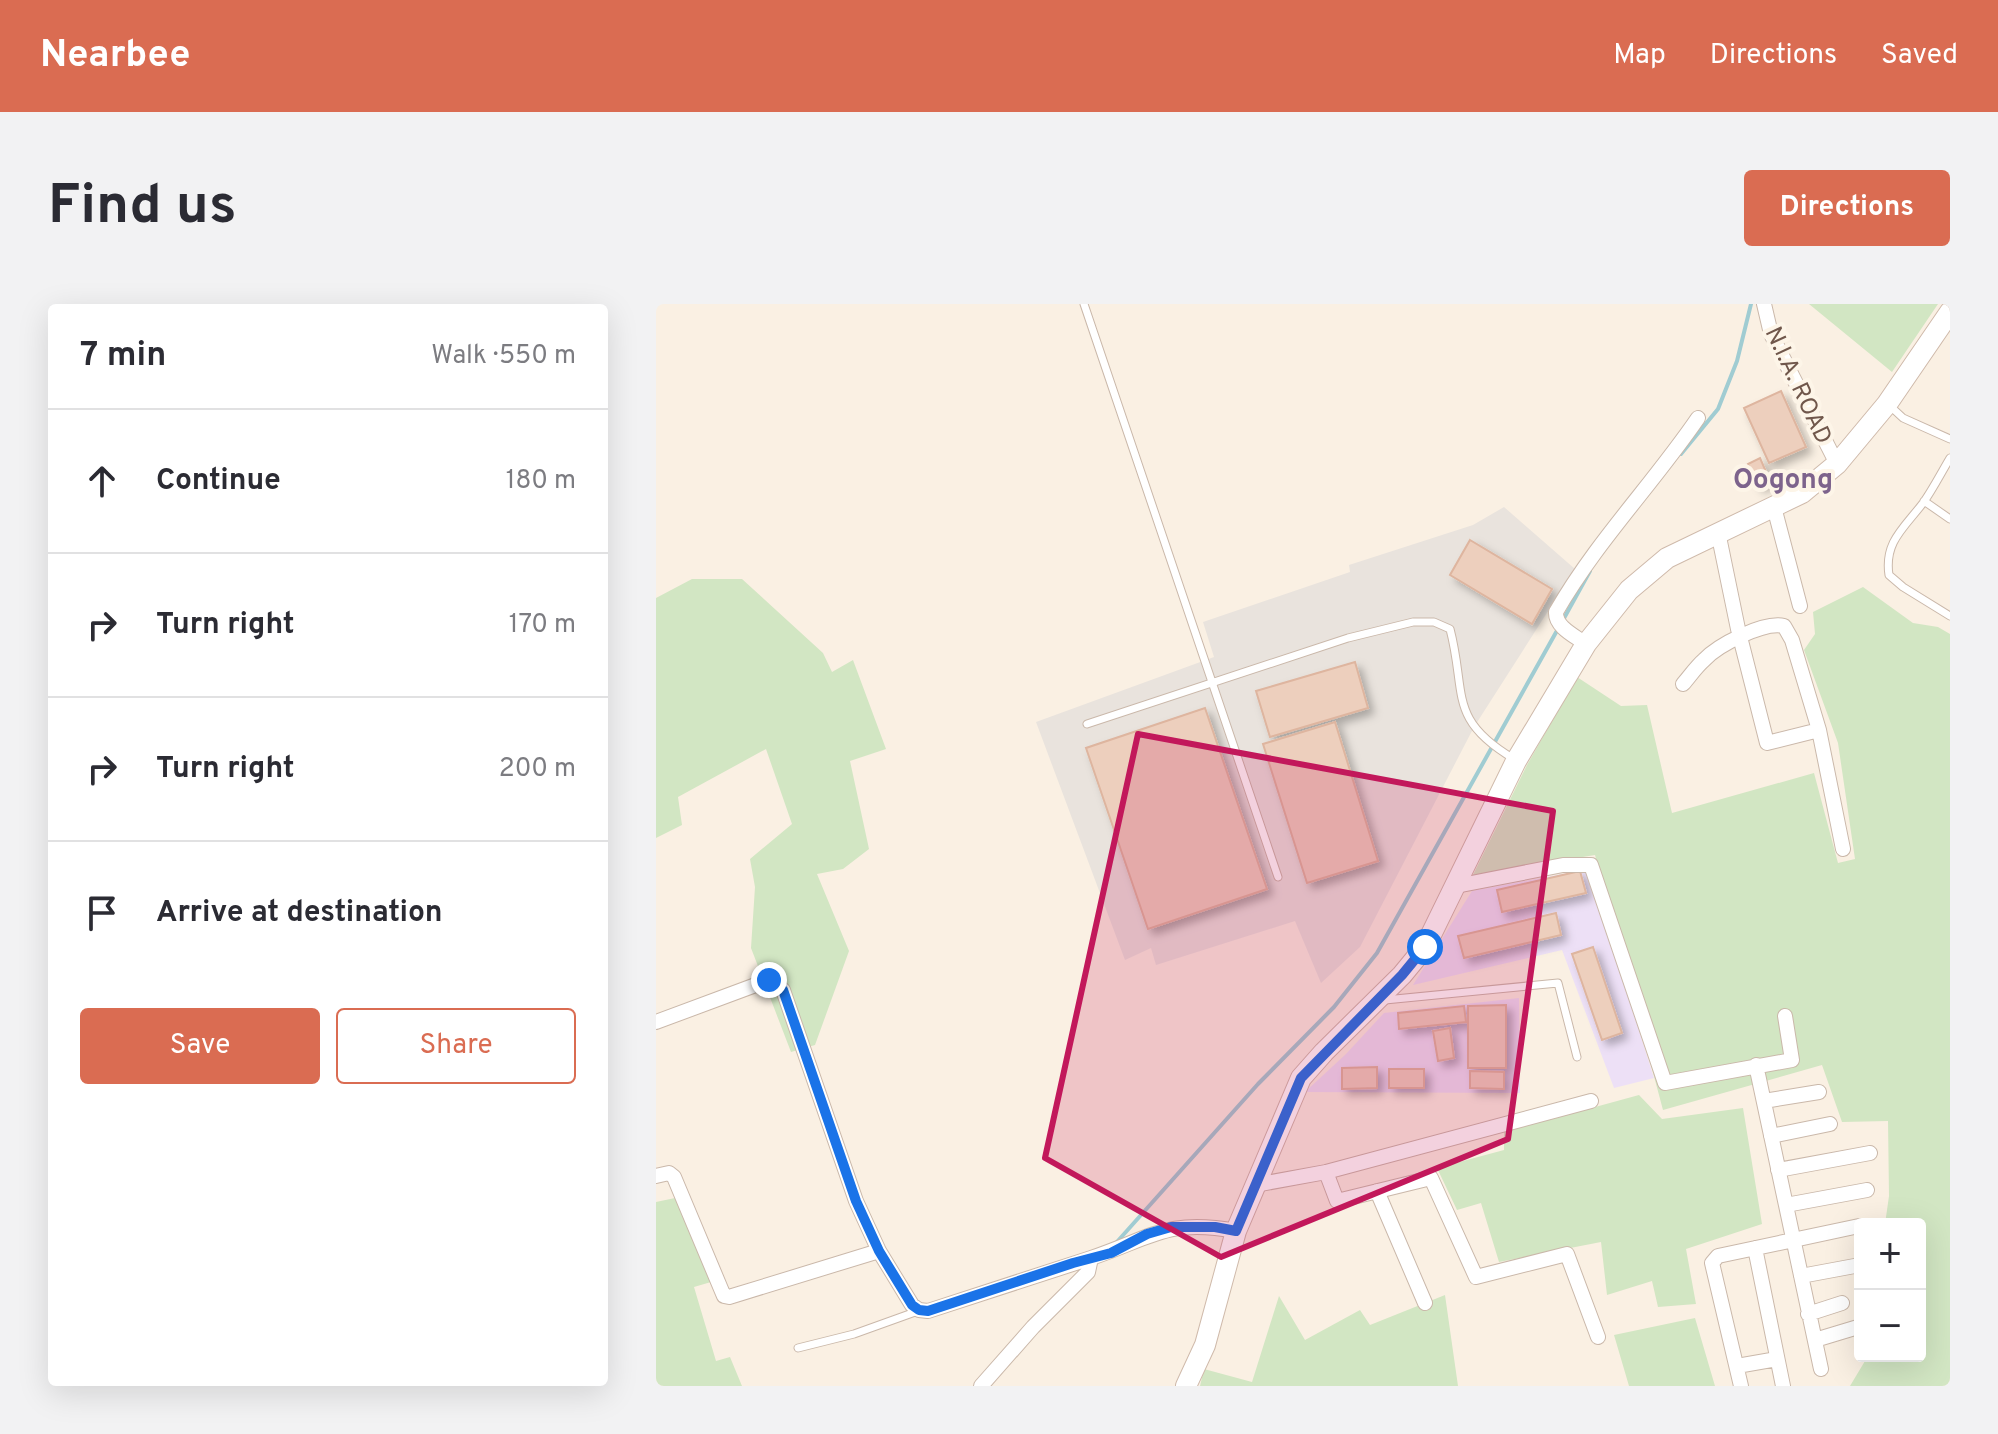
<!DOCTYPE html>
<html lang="en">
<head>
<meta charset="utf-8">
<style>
  :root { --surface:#fff; --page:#f2f2f3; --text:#2b2b33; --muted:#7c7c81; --line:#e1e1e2; --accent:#da6c52 }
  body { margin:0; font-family:Overpass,sans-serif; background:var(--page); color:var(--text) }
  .controls { position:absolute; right:24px; bottom:24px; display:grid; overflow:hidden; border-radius:8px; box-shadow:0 8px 32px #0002 }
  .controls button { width:72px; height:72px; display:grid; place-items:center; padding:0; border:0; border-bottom:2px solid var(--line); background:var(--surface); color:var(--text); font:40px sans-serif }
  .stop { position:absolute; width:24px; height:24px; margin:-18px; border:6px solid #1a73e8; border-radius:50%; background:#fff }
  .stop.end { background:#1a73e8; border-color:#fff; box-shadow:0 2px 8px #0008 }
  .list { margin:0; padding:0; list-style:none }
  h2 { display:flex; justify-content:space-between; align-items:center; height:104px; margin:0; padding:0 32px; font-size:34px }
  h2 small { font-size:26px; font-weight:400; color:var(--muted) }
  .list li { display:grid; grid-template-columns:52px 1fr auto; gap:24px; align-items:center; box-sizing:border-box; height:144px; padding:0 32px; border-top:2px solid var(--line) }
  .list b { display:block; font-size:30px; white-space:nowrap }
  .list em { font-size:26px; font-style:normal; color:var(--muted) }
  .actions { display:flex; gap:16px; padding:24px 32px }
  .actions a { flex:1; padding:18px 0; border:2px solid var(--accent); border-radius:8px; text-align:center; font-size:28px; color:var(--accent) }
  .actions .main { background:var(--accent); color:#fff }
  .icon { flex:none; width:44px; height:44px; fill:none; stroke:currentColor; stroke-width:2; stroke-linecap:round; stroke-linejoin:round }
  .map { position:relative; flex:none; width:1294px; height:1082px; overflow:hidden; border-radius:8px }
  header { display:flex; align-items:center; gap:48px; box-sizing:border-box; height:112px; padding:0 40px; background:var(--accent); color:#fff }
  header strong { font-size:38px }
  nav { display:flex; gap:44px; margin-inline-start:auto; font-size:28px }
  .intro { display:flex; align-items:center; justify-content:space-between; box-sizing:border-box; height:192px; padding:0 48px }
  h1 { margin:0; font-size:56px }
  .button { padding:20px 36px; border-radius:8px; background:var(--accent); color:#fff; font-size:28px; font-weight:700 }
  main { display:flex; gap:48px; padding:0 48px }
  aside { flex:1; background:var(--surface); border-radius:8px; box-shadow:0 8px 32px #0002 }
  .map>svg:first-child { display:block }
  .industrial { fill:#e9e3dd }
  .education { fill:#ede0f6 }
  .green { fill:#d2e6c3 }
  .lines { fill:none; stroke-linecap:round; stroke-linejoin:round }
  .stream { stroke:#a0ccd2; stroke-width:4 }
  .building { fill:#edcfbd; stroke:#deb59f; stroke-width:2; filter:url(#shadow) }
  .lane-casing { stroke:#cab8aa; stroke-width:9 }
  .street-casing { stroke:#cab8aa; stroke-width:16 }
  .secondary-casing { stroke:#cfbaab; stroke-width:22 }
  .lane { stroke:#fff; stroke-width:7 }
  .street { stroke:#fff; stroke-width:14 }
  .secondary { stroke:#fff; stroke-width:20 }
  .route { stroke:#1a73e8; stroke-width:10 }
  .marked { fill:#c2185b; fill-opacity:0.2; stroke:#c2185b; stroke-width:6; stroke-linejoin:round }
  .labels { text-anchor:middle; stroke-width:8; stroke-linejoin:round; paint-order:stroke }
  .street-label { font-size:24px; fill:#70574b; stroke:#fdf5e8 }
  .quarter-label { font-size:28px; font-weight:bold; fill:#7d638c; stroke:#fdf5e8 }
</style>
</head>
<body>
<header>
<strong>Nearbee</strong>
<nav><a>Map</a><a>Directions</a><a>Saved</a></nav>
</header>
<div class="intro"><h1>Find us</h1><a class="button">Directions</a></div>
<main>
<aside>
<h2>7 min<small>Walk · 550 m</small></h2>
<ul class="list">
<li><svg class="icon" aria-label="ahead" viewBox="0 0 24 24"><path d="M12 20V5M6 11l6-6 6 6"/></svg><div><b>Continue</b></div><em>180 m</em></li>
<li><svg class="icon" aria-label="right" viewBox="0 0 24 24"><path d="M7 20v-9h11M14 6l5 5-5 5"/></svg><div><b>Turn right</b></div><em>170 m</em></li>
<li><svg class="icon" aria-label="right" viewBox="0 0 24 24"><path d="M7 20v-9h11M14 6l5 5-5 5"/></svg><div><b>Turn right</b></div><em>200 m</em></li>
<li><svg class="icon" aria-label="arrive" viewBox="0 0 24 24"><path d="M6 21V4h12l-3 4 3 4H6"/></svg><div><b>Arrive at destination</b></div></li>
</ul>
<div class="actions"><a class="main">Save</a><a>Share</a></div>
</aside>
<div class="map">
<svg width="1294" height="1082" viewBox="0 0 1294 1082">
  <defs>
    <filter id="shadow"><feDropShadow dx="5.5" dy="5.5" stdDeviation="4" flood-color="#0004"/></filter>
  </defs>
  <rect width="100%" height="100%" fill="#faf0e3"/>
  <!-- industrial -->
  <path class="industrial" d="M 848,203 L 919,265 L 818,423 L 704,643 L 665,679 L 639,617 L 500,661 L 495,644 L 469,656 L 380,418 L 558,353 L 547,318 L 694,268 L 693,261 L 817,221 Z"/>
  <!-- education -->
  <path class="education" d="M 932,565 L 998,774 L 958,784 L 906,646 L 757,681 L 816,587 Z
    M 863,694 L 864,789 L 649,788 L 690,750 L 728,709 Z"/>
  <!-- green -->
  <path class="green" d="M 1153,0 L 1282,0 L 1236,68 Z
    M 36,275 L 86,275 L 167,349 L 176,368 L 197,356 L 230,445 L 194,457 L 213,545 L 187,565 L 161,570 L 193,647 L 159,741 L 135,748 L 95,644 L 99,583 L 94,555 L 136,520 L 110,445 L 22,493 L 26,521 L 0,534 L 0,294 Z
    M 1207,283 L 1257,319 L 1282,323 L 1294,330 L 1294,1082 L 1194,1082 L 1212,1052 L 1264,1052 L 1264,920 L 1229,920 L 1233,892 L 1232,817 L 1186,818 L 1166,761 L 1007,806 L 939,551 L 817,571 L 871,461 L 921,373 L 965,402 L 991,401 L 1016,509 L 1158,469 L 1182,559 L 1199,555 L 1182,439 L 1148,346 L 1159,330 L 1157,308 Z
    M 983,791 L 1006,815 L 1087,804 L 1106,920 L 1030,945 L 1040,1000 L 1002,1003 L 996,977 L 951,991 L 945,938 L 843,958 L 825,899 L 801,906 L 781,864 L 848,846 L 848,828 Z
    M 19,894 L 55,978 L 38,983 L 60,1057 L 74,1053 L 86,1082 L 0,1082 L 0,898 Z
    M 789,991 L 802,1082 L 544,1082 L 548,1065 L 596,1078 L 623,992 L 649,1036 L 704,1006 L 714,1021 Z
    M 1039,1014 L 1059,1082 L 973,1082 L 958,1031 Z"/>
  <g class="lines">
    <!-- stream -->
    <path class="stream" d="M 1025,150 L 1062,105 L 1081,57 L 1095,0
      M 907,316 L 934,267
      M 460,939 L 602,780 L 678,703 L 721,649 L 903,323"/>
  </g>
  <!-- building -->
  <path class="building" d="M 1125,87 L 1150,143 L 1113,159 L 1088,104 Z
    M 1104,154 L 1114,177 L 1103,183 L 1092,160 Z
    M 814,236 L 896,285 L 876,320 L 794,271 Z
    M 699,358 L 712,404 L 614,433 L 600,387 Z
    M 549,404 L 611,585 L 492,625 L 430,444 Z
    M 679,418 L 722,557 L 651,579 L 607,440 Z
    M 924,567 L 930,589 L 846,608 L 841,586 Z
    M 900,609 L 905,631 L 808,654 L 802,632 Z
    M 937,643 L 966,729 L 946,736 L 916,650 Z
    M 850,701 L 850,764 L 812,764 L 812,702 Z
    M 808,702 L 810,718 L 743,725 L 742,709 Z
    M 794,724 L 798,754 L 782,757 L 777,727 Z
    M 721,763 L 721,784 L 686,785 L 686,764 Z
    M 733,765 L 768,765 L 768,784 L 733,784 Z
    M 814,767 L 848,768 L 848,785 L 814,784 Z"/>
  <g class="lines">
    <defs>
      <path id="lane" d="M 428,0 L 622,573
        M 1233,101 L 1247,114 L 1294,135
        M 1294,154 C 1285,169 1277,185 1267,199 C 1248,224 1228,238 1233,271 L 1247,283 L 1294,312
        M 1268,197 L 1294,215
        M 431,420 L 692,334 L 757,318 L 778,318 L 794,325 C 811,390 791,415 858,455
        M 729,696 L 902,679 L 921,753
        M 142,1044 L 198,1030 L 262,1007"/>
      <path id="street" d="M 1108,0 L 1115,30 L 1181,160
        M 1118,203 L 1144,302
        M 1062,228 L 1082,325 L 1111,439 L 1163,426
        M 930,340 C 919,332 899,323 900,308 C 940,238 997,180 1042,114
        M 1027,380 C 1034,372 1040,363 1048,356 C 1062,341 1108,317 1128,322 L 1136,336 L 1163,426 L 1187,545
        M 800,582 L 907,561 L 935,561 L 1009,779 L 1136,756 L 1129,712
        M 0,718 L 113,676 L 127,686 L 200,897 L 223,947 L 256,1001 L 263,1006 L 272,1007 L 435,954 L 432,968 L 377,1023 L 325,1082
        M 1100,761 L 1165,1065
        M 1108,797 L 1163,788
        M 1115,832 L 1174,820
        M 1122,866 L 1214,849
        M 670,868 L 681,897 L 775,874 L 820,973 L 911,950 L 942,1033
        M 0,872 L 13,869 L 18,873 L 65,985 L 68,992 L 73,993 L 223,947
        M 599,881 L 670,868 L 935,797
        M 721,887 L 769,999
        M 1130,901 L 1211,886
        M 1099,944 L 1127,1082
        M 435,954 C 495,934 511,914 580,927
        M 1145,972 L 1204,961
        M 1152,1010 L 1186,999
        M 1159,1036 L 1202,1023
        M 1081,1062 L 1121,1055
        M 1085,1082 L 1056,959 L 1062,952 L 1203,922"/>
      <path id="secondary" d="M 530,1082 L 549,1041 L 580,927 L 645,774 L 668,748 L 746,671 L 769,643 L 860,457 L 930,340 L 973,286 L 1011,254 L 1146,189 L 1181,160 L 1231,100 L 1294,8"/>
    </defs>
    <!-- lane casing -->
    <use href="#lane" class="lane-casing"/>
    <!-- street casing -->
    <use href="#street" class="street-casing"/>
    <!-- secondary casing -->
    <use href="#secondary" class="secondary-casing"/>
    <!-- lane -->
    <use href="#lane" class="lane"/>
    <!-- street -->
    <use href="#street" class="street"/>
    <!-- secondary -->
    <use href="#secondary" class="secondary"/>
  </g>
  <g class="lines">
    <!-- route -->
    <path class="route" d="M 113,676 L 127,686 L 200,897 L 223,947 L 256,1001 L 263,1006 L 272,1007 L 417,959 L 455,949 L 491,930 L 515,923 L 559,923 L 580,927 L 645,774 L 746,671 L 769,643"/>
  </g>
  <!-- marked area -->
  <path class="marked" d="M 482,430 L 897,507 L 852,835 L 565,953 L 389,854 Z"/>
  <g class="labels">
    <!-- street labels -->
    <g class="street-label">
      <text transform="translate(1143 81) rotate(65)" y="8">N.I.A. ROAD</text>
    </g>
    <!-- quarter labels -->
    <g class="quarter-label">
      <text x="1127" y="184">Oogong</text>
    </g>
  </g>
</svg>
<div class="controls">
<button>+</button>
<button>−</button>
</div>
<div class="stop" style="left:769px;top:643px"></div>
<div class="stop end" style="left:113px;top:676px"></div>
</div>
</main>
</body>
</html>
